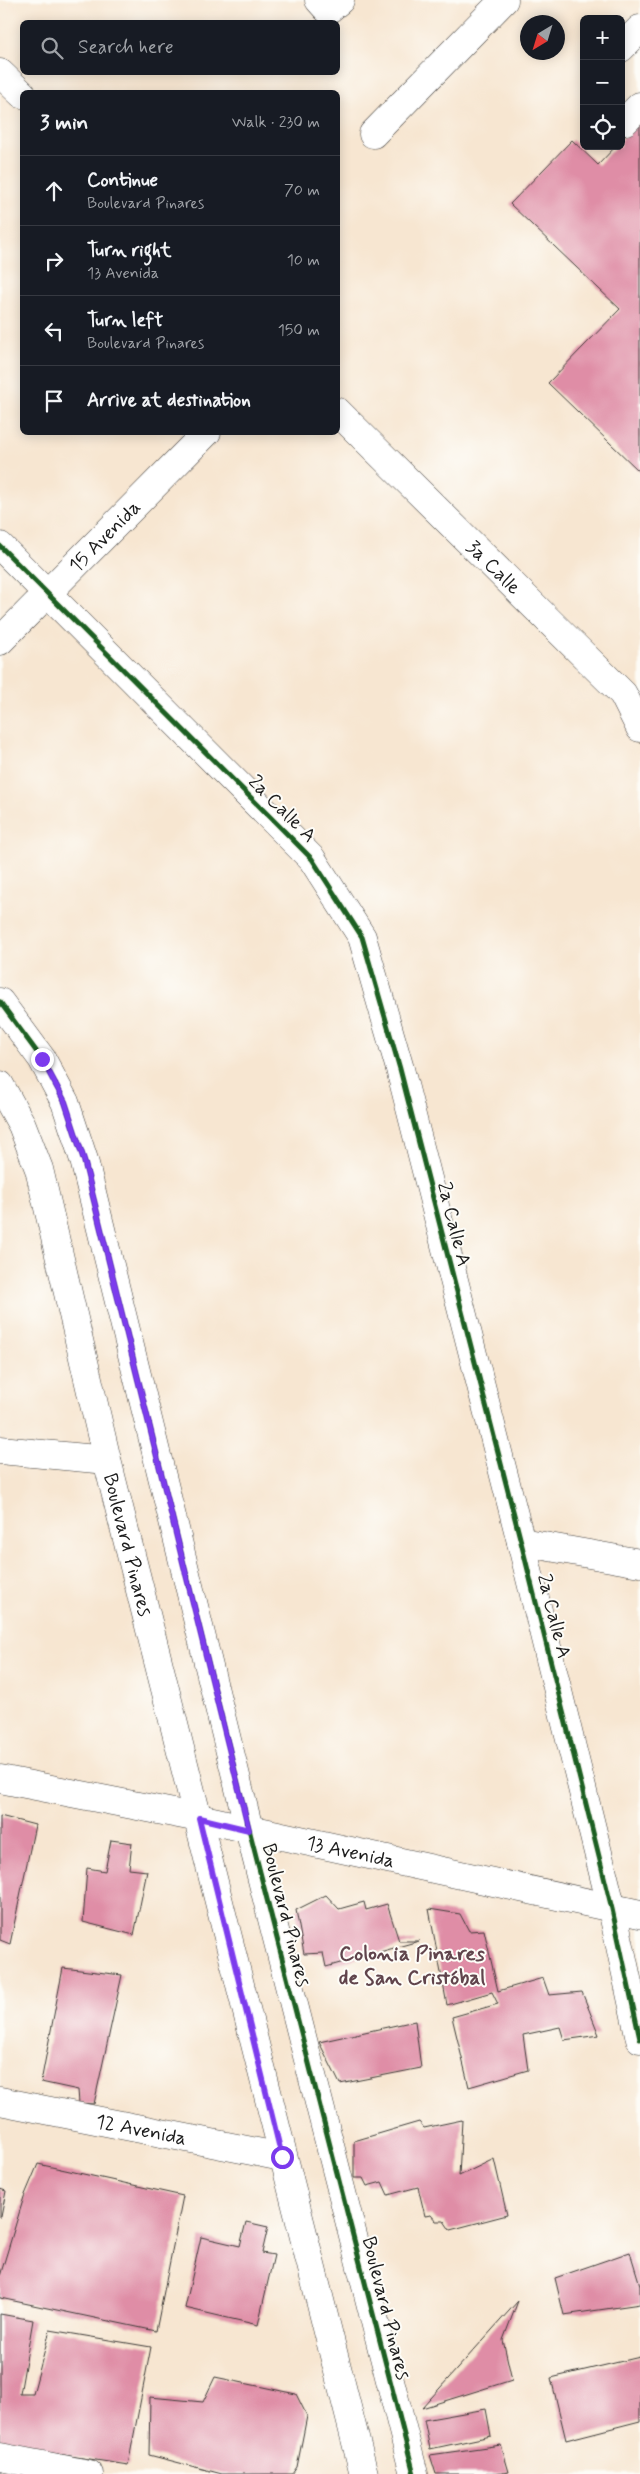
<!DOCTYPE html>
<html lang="en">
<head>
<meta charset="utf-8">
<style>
  :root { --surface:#171b24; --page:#20242c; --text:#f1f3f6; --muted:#9ea1a6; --line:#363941 }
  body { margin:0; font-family:Mynerve,sans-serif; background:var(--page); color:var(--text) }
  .controls { position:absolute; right:15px; top:15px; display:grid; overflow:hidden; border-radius:8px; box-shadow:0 2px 12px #0003 }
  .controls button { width:45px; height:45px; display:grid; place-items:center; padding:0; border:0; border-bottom:1px solid var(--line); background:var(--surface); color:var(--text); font:25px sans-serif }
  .compass { position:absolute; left:520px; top:15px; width:45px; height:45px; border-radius:50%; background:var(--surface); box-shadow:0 2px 12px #0003; rotate:218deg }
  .stop { position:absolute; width:15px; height:15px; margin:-11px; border:4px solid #7c3aed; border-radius:50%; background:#fff }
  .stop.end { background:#7c3aed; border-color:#fff; box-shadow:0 1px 5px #0008 }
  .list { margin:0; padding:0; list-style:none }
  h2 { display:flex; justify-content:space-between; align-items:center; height:65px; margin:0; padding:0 20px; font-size:21px }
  h2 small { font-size:16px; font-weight:400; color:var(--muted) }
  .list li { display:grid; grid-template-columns:32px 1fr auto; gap:15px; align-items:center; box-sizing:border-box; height:70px; padding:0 20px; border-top:1px solid var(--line) }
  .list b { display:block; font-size:19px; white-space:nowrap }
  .list p { margin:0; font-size:16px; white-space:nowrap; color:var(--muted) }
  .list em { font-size:16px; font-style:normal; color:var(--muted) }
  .icon { flex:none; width:28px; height:28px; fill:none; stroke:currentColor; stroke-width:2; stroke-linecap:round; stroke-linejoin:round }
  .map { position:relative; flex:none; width:640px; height:2474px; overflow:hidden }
  .search { position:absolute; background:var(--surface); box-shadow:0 2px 12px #0003; left:20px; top:20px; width:320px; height:55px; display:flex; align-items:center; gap:12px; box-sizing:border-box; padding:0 18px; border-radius:8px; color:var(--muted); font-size:19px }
  .panel { position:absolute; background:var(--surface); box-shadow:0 2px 12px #0003; left:20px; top:90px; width:320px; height:345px; border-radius:8px }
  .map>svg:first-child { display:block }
  .building { fill:#df8da6 }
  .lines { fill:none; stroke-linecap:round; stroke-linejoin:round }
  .minor-casing { stroke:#3d3a37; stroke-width:29 }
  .minor { stroke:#fff; stroke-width:28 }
  .cycleway-casing { stroke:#fdfcf7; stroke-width:8 }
  .cycleway { stroke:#1b5e20; stroke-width:5 }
  .route { stroke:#7c3aed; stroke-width:6 }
  .labels { text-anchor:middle; stroke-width:4; stroke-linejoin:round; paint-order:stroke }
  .street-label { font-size:20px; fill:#1c1c1c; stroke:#fdfcf7 }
  .neighbourhood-label { font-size:21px; font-weight:bold; fill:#60444c; stroke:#fdfcf7 }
</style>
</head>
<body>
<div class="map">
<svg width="640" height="2474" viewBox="0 0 640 2474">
  <rect width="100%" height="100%" fill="#fdfcf7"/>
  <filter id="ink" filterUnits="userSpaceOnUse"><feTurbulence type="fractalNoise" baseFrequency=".02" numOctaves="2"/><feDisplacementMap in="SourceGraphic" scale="10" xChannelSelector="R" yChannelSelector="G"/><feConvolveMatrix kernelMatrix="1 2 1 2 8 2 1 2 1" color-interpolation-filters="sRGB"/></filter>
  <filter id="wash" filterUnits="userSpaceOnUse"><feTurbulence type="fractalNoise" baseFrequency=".0096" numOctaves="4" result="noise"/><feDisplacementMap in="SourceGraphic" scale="20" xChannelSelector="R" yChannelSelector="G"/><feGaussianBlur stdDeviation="1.12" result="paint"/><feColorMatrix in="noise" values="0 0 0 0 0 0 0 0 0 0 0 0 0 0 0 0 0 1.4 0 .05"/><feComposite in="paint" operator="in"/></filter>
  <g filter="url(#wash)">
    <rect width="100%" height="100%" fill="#f7e6d1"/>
    <g id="blocks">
      <!-- building -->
      <path class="building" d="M 640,121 L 640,472 L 548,383 L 620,309 L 510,204 L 572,140 L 598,165 L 616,146 L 621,146 L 621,140 Z
        M 0,1816 L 35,1825 L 10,1944 L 0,1940 Z
        M 111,1840 L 132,1843 L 129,1869 L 147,1871 L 134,1935 L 83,1922 L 87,1868 L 105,1871 Z
        M 326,1895 L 339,1909 L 364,1902 L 366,1910 L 387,1904 L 399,1941 L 419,1941 L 326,1967 L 323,1953 L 304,1954 L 296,1910 Z
        M 429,1909 L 460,1914 L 469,1931 L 484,1930 L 498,1991 L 543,1978 L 549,1995 L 582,1992 L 599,2035 L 564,2040 L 560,2027 L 523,2035 L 528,2070 L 469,2087 L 452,2017 L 498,2004 L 492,1992 L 447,2005 Z
        M 63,1968 L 122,1975 L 94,2104 L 79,2103 L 78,2090 L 41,2082 Z
        M 415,2021 L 421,2068 L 340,2084 L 319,2042 Z
        M 462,2120 L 459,2176 L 494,2159 L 507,2215 L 450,2230 L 444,2221 L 436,2221 L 431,2215 L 425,2216 L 418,2187 L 388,2195 L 382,2182 L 367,2186 L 363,2178 L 354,2178 L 354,2141 L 419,2122 L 424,2128 Z
        M 38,2164 L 183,2196 L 156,2331 L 0,2298 L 0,2276 L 24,2197 Z
        M 0,2189 L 6,2191 L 1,2217 L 0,2217 Z
        M 246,2222 L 268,2227 L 262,2253 L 274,2255 L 258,2325 L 185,2308 L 201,2237 L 240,2246 Z
        M 630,2252 L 640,2285 L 640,2304 L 564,2315 L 555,2278 Z
        M 518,2301 L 503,2340 L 512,2380 L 422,2408 Z
        M 0,2314 L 33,2320 L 20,2394 L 33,2394 L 50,2330 L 151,2347 L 128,2465 L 0,2445 Z
        M 640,2357 L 640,2421 L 566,2440 L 551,2378 Z
        M 215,2377 L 296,2394 L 307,2416 L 297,2467 L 292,2474 L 222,2474 L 149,2455 L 150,2397 L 203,2402 Z
        M 486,2409 L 491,2436 L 430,2449 L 424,2420 Z
        M 501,2445 L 509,2472 L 496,2474 L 436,2474 L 430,2455 Z"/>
    </g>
  </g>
  <g filter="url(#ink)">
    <use href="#blocks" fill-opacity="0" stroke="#3d3a37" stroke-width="1"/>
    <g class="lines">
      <defs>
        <g id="minor">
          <path d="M 319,0 L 328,10 L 340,0"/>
          <path d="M 621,48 L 640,29"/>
          <path d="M 0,73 L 22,94"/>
          <path d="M 621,118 L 625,121 L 640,106"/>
          <path d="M 373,134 L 504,0"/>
          <path id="s1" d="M 338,412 L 623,694 L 640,728"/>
          <path d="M 0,546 L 312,859 L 362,937 L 400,1069 L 521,1542 L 612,1909 L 640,2039"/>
          <path id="s2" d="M 0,641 L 207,432"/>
          <path d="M 0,1002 L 42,1059 L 65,1102 L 84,1160 L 249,1829 L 414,2474"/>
          <path id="s3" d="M 0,1085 L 22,1125 L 39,1169 L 107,1460 L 364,2474"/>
          <path d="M 0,1450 L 107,1460"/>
          <path d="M 521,1542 L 640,1563"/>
          <path id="s4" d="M 0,1779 L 199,1818 L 640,1914"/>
          <path id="s5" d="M 0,2101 L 282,2157"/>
          <path d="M 0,2457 L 89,2474"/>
        </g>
      </defs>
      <!-- minor casing -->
      <use href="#minor" class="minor-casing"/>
      <!-- minor -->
      <use href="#minor" class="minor"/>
      <defs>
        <path id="cycleway" d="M 0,546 L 312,859 L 362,937 L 400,1069 L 521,1542 L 612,1909 L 640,2039
          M 0,1002 L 42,1059 L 65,1102 L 84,1160 L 249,1829 L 414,2474"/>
      </defs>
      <!-- cycleway casing -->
      <use href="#cycleway" class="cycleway-casing"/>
      <!-- cycleway -->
      <use href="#cycleway" class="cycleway"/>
    </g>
  </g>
  <g class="lines" filter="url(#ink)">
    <!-- route -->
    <path class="route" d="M 42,1059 L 65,1102 L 84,1160 L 249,1830 L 199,1818 L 282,2157"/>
  </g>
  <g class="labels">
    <!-- street labels -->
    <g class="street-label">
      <text dy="7" stroke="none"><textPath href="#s2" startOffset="148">15 Avenida</textPath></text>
      <text dy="7" stroke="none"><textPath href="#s1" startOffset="220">3a Calle</textPath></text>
      <text transform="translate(283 808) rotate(45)" y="7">2a Calle A</text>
      <text transform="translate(455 1224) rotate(76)" y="7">2a Calle A</text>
      <text dy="7" stroke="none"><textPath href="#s3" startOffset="479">Boulevard Pinares</textPath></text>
      <text transform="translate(555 1616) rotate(76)" y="7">2a Calle A</text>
      <text dy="7" stroke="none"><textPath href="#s4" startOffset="358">13 Avenida</textPath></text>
      <text transform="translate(287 1915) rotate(76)" y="7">Boulevard Pinares</text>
      <text dy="7" stroke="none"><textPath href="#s5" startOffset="144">12 Avenida</textPath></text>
      <text transform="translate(387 2308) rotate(76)" y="7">Boulevard Pinares</text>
    </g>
    <!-- neighbourhood labels -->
    <g class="neighbourhood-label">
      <text x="412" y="1960">Colonia Pinares<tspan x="412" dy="24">de San Cristóbal</tspan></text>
    </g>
  </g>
</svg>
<div class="controls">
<button>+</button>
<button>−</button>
<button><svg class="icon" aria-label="locate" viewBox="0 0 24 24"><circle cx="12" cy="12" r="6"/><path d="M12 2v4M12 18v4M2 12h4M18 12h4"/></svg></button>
</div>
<svg class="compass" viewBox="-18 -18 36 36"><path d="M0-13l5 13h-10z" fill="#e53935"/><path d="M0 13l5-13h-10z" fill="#9ea1a6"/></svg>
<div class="stop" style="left:282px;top:2157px"></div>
<div class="stop end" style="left:42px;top:1059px"></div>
<div class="search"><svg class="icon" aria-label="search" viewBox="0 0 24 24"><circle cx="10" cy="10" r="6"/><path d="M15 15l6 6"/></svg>Search here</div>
<section class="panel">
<h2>3 min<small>Walk · 230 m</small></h2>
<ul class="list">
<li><svg class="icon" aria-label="ahead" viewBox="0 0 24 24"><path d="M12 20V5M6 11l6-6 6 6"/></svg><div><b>Continue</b><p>Boulevard Pinares</p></div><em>70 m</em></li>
<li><svg class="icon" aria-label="right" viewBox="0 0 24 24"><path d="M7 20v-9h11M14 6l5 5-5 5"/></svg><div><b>Turn right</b><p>13 Avenida</p></div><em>10 m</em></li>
<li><svg class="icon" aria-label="left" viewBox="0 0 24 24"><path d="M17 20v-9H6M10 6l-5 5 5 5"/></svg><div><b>Turn left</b><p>Boulevard Pinares</p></div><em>150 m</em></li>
<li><svg class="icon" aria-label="arrive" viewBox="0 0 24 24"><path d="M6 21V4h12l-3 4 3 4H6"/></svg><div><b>Arrive at destination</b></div></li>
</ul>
</section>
</div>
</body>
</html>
